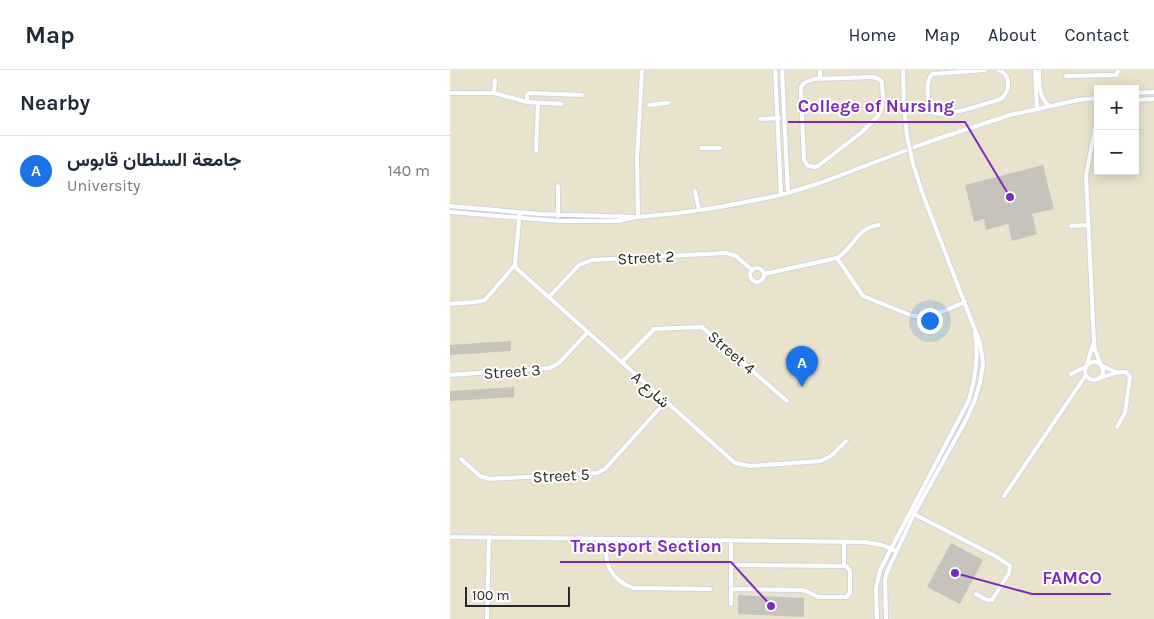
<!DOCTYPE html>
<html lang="en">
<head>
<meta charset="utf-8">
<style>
  :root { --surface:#fff; --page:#f6f6f7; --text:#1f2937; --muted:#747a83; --line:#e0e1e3; --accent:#1a73e8 }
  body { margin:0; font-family:Karla,Vazirmatn,sans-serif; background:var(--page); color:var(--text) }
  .controls { position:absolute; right:15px; top:15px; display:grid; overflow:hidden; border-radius:0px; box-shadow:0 2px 12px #0003 }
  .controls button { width:45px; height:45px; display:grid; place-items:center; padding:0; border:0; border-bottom:1px solid var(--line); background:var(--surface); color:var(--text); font:25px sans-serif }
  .scale { position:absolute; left:15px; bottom:12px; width:105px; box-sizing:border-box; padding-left:5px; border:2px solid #292929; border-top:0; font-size:14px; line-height:18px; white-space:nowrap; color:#292929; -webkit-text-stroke:4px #fff; paint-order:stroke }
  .you { position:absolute; left:479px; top:250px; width:18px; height:18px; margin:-12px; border:4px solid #fff; border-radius:50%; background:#1a73e8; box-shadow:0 0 0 8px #1a73e833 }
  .badge { display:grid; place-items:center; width:32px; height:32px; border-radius:50%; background:var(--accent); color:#fff; font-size:16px; font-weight:700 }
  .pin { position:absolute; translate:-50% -41px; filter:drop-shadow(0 1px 2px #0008) }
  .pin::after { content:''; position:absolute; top:26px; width:18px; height:15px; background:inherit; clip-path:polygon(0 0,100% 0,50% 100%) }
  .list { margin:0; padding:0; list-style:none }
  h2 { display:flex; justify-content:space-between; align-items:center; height:65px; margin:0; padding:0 20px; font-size:21px }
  h2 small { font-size:16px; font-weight:400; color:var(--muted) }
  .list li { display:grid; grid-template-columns:32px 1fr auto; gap:15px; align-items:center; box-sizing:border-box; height:70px; padding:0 20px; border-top:1px solid var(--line) }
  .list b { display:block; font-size:19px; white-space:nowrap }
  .list p { margin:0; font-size:16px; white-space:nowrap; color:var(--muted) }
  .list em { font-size:16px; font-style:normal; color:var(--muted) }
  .map { position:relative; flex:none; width:704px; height:549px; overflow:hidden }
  header { display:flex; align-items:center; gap:30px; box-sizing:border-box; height:70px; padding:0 25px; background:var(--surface); border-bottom:1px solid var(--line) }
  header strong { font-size:24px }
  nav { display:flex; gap:28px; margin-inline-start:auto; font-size:18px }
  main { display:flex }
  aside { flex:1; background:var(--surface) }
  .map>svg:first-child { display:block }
  .education { fill:#e9e3ce; fill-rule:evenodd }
  .building { fill:#c5c3bb }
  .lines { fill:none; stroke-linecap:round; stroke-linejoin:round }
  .lane-casing { stroke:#d2d3e0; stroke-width:6 }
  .lane { stroke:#fff; stroke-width:4 }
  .lane-bridge-casing { stroke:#d2d3e0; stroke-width:6; stroke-linecap:butt }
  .lane-bridge { stroke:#fff; stroke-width:4 }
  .labels { text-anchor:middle; stroke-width:4; stroke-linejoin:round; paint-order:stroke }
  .street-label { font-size:16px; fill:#292929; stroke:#fff }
  .leader { fill:none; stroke:#7b2cbf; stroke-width:2 }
  .callout-dot { fill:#7b2cbf; stroke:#fff; stroke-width:2 }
  .callout-label { font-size:18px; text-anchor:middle; font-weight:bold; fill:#7b2cbf; stroke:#fff; stroke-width:4; stroke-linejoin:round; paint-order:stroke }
</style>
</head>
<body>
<header>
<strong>Map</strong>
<nav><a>Home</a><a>Map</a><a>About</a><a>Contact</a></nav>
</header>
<main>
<aside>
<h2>Nearby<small></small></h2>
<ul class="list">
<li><span class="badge">A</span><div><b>جامعة السلطان قابوس</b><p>University</p></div><em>140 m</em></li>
</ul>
</aside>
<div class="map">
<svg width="704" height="549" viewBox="0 0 704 549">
  <rect width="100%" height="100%" fill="#e9e5dc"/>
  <!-- education -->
  <path class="education" d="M 0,0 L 704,0 L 704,549 L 442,549 L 441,542 L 435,532 L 425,533 L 422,549 L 0,549 ZM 648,19 L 685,19 L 685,101 L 648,101 Z"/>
  <!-- building -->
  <path class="building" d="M 593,95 L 604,139 L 582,144 L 587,164 L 562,171 L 558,154 L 536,160 L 534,149 L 524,152 L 515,115 Z
    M 61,271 L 61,281 L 0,285 L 0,275 Z
    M 64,317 L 64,327 L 0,331 L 0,321 Z
    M 501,473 L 533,490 L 510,534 L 477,517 Z
    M 288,525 L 354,528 L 354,547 L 288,544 Z"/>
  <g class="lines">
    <defs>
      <path id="lane" d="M 325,0 L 331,125
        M 332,0 L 338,123
        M 370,0 L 370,9
        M 453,0 L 454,37 L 457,66
        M 535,0 L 482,4 C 475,12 477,34 482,42 C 494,49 537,33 551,29 C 561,20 561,4 548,0
        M 585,0 L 587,38
        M 589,0 C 589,14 588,25 599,36
        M 616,6 L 666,5 L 669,0
        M 423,7 L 429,9 L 432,12 L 433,29 L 431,40 L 428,46 L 412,62 L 368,96 L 365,97 L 358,96 L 354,90 L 351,22 L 351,17 L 354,13 L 364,9 Z
        M 0,23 L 44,23 L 77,32 L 112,34
        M 44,23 L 45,10
        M 685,23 L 704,22
        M 685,30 L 704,29
        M 77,32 L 77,25 L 79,23 L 132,25
        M 199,35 L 218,33
        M 648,43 L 636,106 L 644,272 L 645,280 L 651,295
        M 310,49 L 329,48
        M 251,78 L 270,78
        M 86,81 L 88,34
        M 108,116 L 108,146
        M 245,121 L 249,140
        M 0,136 L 90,144 L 188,147 L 229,143 L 270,137 L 331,125 L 370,113 L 478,72 L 560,45 L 628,30 L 648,28
        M 0,142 L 108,151 L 168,151 L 186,147
        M 70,142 L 65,193 L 66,198 L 285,393 L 300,396 L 371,391 L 381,386 L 396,371
        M 188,147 L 187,88 L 192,0
        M 621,156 L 638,155
        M 387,188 L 413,226 L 460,245 C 479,250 498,239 515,232
        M300 205a7 7 0 1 1 14 0a7 7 0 1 1-14 0Z
        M 314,204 L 387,188 C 405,178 405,158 429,155
        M 99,227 L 129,195 L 142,190 L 276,183 L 286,186 L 302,200
        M 0,234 L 25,232 L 35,230 L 65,195
        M635 301a9 9 0 1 1 18 0a9 9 0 1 1-18 0Z
        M 172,292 L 204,259 L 252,257 L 337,331
        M 637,294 L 643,274
        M 652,296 L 666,302
        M 621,304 L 635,297
        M 0,305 L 100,298 L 109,293 L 138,262
        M 650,308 C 659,305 667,301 676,302 L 680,307 L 675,343 L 667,357
        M 11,389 L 30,406 L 39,409 L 147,403 L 155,399 L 216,331
        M 554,426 L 636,305
        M 464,444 L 547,487 L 560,496 L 559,503 L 542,530 L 537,530 L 526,524
        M 0,467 L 414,472 L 432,475 L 446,481
        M 155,470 C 155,493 159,509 183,518 L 260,519
        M 281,471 L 281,534
        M 394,472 L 394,496
        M 281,495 L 396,496 L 400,501 L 400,523 L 396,527 L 368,527 L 356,521 L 351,520 L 281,519
        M 37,549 L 39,467
        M 427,549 L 426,518 L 430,500 L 519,330 C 525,308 529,287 525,264
        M 436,549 L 435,510 L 437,502 L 464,444 L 516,350 L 524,332 L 530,313 L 533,293 L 530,273 L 473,125 L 463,94"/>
    </defs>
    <!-- lane casing -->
    <use href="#lane" class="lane-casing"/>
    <!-- lane -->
    <use href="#lane" class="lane"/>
    <defs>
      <path id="lane-bridge" d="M 457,66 L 463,94"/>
    </defs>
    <!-- lane-bridge casing -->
    <use href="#lane-bridge" class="lane-bridge-casing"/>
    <!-- lane-bridge -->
    <use href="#lane-bridge" class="lane-bridge"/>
  </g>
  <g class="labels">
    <!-- street labels -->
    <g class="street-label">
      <text transform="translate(196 187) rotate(-3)" y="6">Street 2</text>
      <text transform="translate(282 282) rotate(41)" y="6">Street 4</text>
      <text transform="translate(62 301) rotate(-4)" y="6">Street 3</text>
      <text transform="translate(201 319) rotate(42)" y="6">A شارع</text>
      <text transform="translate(111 405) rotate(-3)" y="6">Street 5</text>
    </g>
  </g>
  <!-- callouts -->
  <path class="leader" d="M560 127L515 52H338M321 536L281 492H110M505 503L582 524H661"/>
  <g class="callout-dot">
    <circle cx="560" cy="127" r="5"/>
    <circle cx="321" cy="536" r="5"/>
    <circle cx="505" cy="503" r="5"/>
  </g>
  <g class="callout-label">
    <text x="426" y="42">College of Nursing</text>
    <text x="196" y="482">Transport Section</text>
    <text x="622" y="514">FAMCO</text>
  </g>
</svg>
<div class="controls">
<button>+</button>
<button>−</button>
</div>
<div class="scale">100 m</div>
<div class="you"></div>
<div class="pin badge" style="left:352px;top:317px">A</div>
</div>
</main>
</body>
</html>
